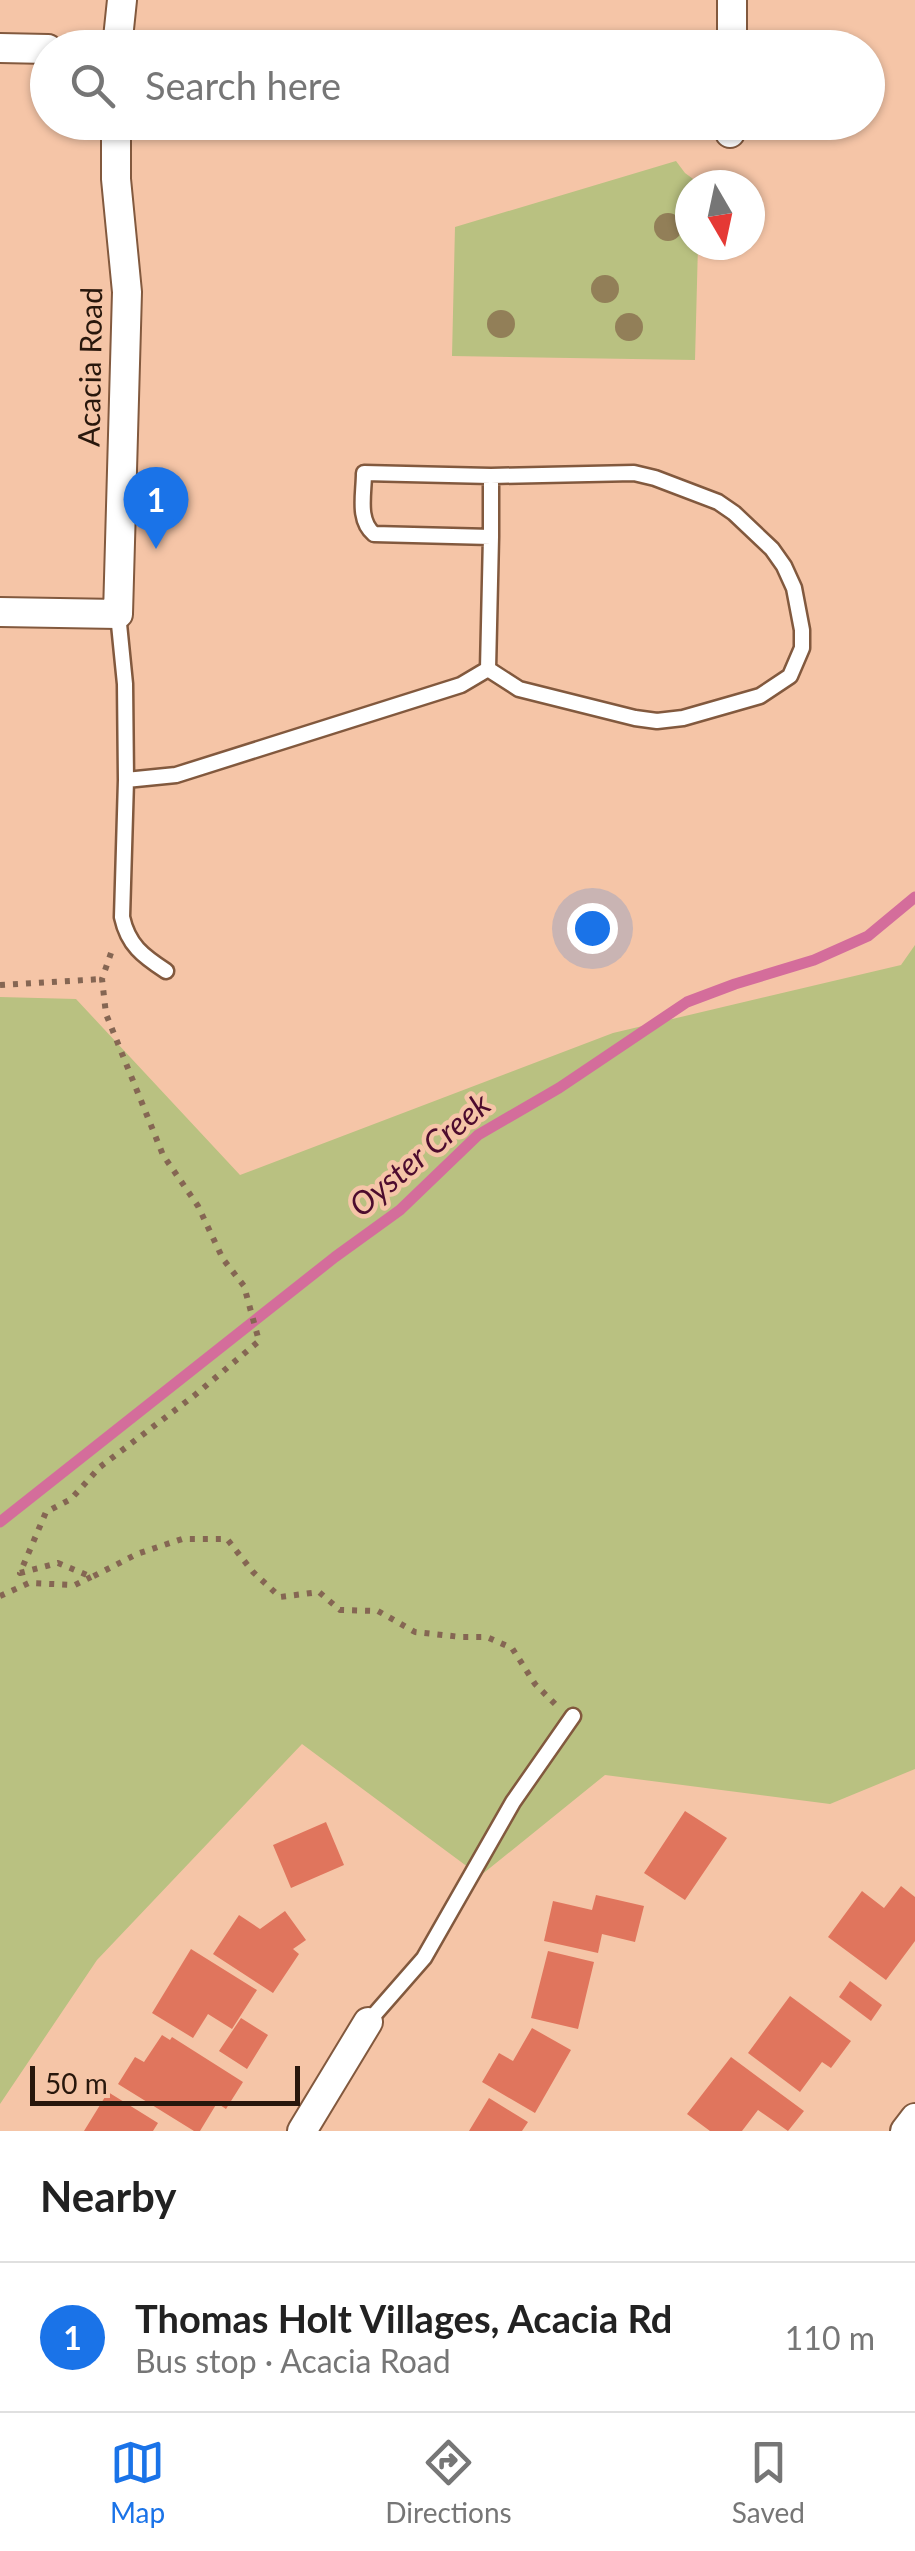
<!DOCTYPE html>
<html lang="en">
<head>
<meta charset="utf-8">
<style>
  :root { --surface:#fff; --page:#f2f2f2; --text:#222; --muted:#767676; --line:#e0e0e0; --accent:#1a73e8 }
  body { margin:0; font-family:Lato,sans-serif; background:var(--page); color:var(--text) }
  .compass { position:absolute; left:675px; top:170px; width:90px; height:90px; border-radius:50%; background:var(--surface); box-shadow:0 2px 8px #0004; rotate:171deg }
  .scale { position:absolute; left:30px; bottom:25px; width:270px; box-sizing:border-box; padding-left:10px; border:5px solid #28170c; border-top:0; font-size:28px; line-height:35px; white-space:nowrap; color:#28170c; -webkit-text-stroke:8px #f5c5a7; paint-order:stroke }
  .you { position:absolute; left:592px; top:928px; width:35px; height:35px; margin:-25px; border:8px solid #fff; border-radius:50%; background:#1a73e8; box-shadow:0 0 0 15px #1a73e833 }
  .badge { display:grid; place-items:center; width:65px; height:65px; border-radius:50%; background:var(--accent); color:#fff; font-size:32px; font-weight:700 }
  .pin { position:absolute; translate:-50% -82px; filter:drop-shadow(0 2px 5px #0008) }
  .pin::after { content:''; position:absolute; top:52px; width:35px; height:30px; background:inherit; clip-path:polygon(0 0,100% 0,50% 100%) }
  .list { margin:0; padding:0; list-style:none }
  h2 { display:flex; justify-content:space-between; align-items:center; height:130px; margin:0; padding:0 40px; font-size:42px }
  h2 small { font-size:32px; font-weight:400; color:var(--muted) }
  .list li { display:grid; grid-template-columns:65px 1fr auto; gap:30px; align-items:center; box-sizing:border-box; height:150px; padding:0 40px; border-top:2px solid var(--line) }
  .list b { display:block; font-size:38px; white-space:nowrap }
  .list p { margin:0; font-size:32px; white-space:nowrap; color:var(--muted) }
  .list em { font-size:32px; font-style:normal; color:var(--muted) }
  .icon { flex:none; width:55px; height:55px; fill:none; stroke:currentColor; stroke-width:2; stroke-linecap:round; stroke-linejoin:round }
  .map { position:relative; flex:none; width:915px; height:2131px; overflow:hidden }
  .search { position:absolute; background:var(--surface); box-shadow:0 2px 8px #0004; left:30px; right:30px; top:30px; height:110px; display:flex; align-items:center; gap:25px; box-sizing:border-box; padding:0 35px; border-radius:55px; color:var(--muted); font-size:38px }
  .sheet { height:280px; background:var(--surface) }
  nav { display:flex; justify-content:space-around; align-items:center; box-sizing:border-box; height:140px; border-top:2px solid var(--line); background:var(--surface); font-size:28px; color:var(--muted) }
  nav a { display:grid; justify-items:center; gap:5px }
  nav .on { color:var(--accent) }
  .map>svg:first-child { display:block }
  .green { fill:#b9c181 }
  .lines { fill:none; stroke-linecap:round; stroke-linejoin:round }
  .stream { stroke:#d46d9b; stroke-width:11 }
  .building { fill:#e0755d }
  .lane-casing { stroke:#82593e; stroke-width:19 }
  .street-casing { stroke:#82593e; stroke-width:32 }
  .path { stroke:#856653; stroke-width:6; stroke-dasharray:5 8; stroke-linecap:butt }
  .lane { stroke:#fff; stroke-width:14 }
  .street { stroke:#fff; stroke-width:28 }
  .tree { fill:#927f58 }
  .labels { text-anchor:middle; stroke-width:9; stroke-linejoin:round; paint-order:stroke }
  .street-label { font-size:30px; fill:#28170c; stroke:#f5c5a7 }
  .water-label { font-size:32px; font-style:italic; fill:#4d0c2e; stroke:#f5c5a7 }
</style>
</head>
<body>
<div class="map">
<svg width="915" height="2131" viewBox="0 0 915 2131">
  <rect width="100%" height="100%" fill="#f5c5a7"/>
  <!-- green -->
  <path class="green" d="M 676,161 L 685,173 L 700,184 L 690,185 L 690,245 L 698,245 L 695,360 L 452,356 L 455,227 Z
    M 915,945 L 915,1769 L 830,1804 L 605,1775 L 480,1876 L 302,1744 L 97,1960 L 0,2104 L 0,997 L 76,999 L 240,1175 L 613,1033 L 901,965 Z"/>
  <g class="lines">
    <!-- stream -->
    <path class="stream" d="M 0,1522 L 335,1257 L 400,1210 L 478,1135 L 559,1088 L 687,1002 L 735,984 L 814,960 L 868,936 L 915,897"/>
  </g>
  <!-- building -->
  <path class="building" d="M 685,1811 L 727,1838 L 685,1900 L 644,1873 Z
    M 326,1822 L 344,1865 L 291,1888 L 273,1845 Z
    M 901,1886 L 915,1897 L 915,1941 L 886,1980 L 828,1937 L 862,1891 L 884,1908 Z
    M 596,1895 L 644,1906 L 635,1942 L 602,1934 L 598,1953 L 544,1941 L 553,1901 L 592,1910 Z
    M 285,1911 L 306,1940 L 293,1949 L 299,1954 L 273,1993 L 213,1954 L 239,1915 L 260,1929 Z
    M 191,1949 L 257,1990 L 232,2029 L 208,2014 L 193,2038 L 152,2013 Z
    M 548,1951 L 594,1962 L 578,2029 L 531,2018 Z
    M 850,1981 L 882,2005 L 871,2021 L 839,1997 Z
    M 790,1996 L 851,2041 L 831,2068 L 822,2062 L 800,2092 L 748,2053 Z
    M 241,2018 L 268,2035 L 247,2069 L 219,2051 Z
    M 532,2028 L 571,2050 L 535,2113 L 482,2082 L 499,2053 L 513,2061 Z
    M 162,2035 L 170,2040 L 172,2037 L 243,2082 L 226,2109 L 217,2103 L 200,2131 L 194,2131 L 118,2084 L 135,2057 L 144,2062 Z
    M 731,2057 L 804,2111 L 788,2131 L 758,2110 L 742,2131 L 710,2131 L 687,2114 Z
    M 108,2092 L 158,2123 L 153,2131 L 84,2131 Z
    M 489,2098 L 528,2122 L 522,2131 L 469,2131 Z"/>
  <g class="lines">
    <defs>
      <path id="lane" d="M 364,473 L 491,476 L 634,473 L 655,478 L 718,502 L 734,513 L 772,549 L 784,566 L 794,588 L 802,630 L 802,648 L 790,676 L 760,696 L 683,718 L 657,721 L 635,718 L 519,689 L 488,669 L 491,537 L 374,534 C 357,520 364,494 364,473 Z
        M 491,476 L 491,537
        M 118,614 L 125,684 L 126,780 L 122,917 C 128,945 143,956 166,971
        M 126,780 L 176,775 L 461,685 L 488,669
        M 368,2022 L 424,1958 L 513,1802 L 573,1716"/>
      <path id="street" d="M 0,48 L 48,49
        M 117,48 L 122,0
        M 732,48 L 732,0
        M 730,133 L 730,122
        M 0,612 L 118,614 L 127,292 L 116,179 L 116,122
        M 302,2131 L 368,2022
        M 905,2131 L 915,2118"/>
    </defs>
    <!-- lane casing -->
    <use href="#lane" class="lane-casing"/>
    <!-- street casing -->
    <use href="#street" class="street-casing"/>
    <!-- path -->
    <path class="path" d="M 111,953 L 102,979 L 106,1014 L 163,1155 L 198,1206 L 223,1259 L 244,1286 L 259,1341 L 195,1395 L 100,1467 L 71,1499 L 46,1512 L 20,1573 L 58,1563 L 92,1577 L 137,1554 L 182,1539 L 227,1539 L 253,1572 L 280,1597 L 319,1592 L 340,1610 L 378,1611 L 415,1632 L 461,1637 L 487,1637 L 512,1648 L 535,1684 L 555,1704
      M 0,985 L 102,979
      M 0,1596 L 29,1583 L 75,1585 L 91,1577"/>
    <!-- lane -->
    <use href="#lane" class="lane"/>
    <!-- street -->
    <use href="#street" class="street"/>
  </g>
  <!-- trees -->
  <g class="tree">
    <circle cx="668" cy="227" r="14"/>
    <circle cx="605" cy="289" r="14"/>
    <circle cx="501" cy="324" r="14"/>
    <circle cx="629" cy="327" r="14"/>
  </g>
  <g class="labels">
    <!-- street labels -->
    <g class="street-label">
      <text transform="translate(91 367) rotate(-89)" y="10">Acacia Road</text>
    </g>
    <!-- water labels -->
    <g class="water-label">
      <text transform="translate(420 1155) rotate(-40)" y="11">Oyster Creek</text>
    </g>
  </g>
</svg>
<svg class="compass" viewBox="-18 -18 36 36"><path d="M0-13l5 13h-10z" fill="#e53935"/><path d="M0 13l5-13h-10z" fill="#767676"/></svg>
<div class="scale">50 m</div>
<div class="you"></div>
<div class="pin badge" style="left:156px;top:549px">1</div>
<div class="search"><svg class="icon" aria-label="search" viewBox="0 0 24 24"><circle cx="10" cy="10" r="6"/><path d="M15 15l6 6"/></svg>Search here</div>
</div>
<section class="sheet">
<h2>Nearby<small></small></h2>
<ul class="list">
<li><span class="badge">1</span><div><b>Thomas Holt Villages, Acacia Rd</b><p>Bus stop · Acacia Road</p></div><em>110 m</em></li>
</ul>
</section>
<nav>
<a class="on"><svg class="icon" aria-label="map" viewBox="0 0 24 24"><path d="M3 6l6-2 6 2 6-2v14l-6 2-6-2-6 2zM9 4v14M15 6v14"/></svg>Map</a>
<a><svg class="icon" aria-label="directions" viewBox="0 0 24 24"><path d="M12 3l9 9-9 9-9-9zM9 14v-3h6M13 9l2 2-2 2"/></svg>Directions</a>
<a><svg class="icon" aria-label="saved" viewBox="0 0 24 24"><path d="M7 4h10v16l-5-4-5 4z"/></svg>Saved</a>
</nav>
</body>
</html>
